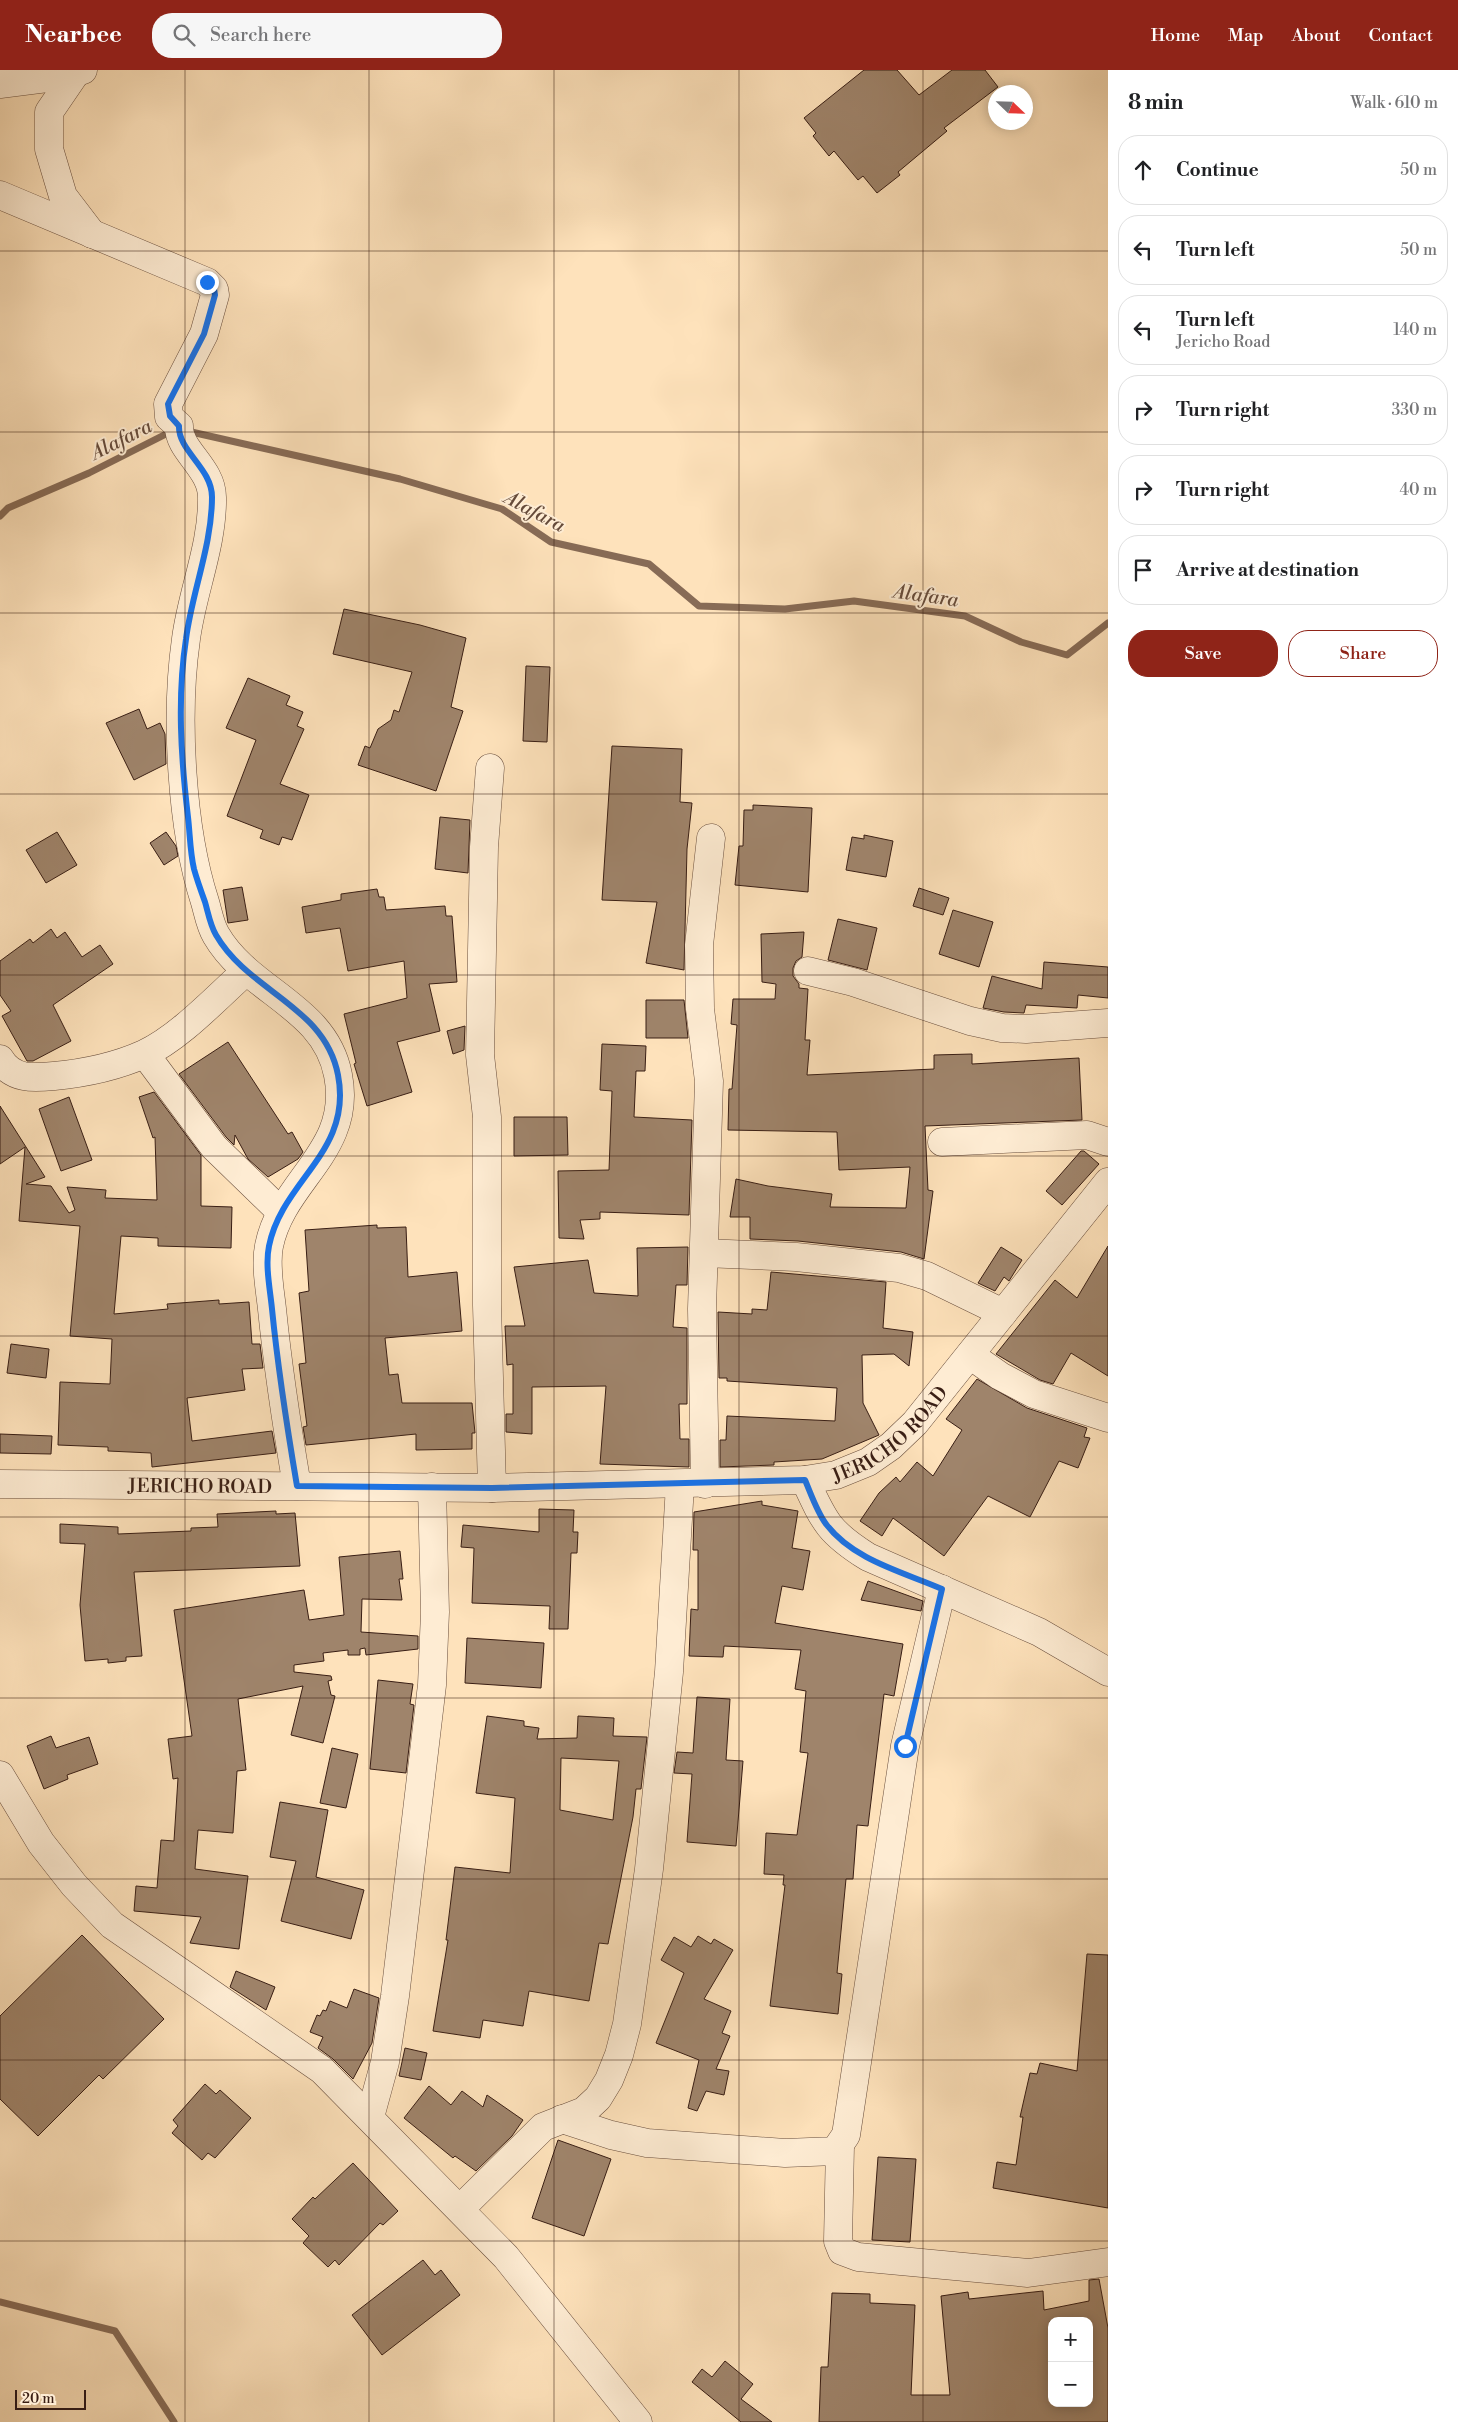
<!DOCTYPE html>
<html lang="en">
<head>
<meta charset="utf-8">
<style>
  :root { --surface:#fff; --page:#f6f6f6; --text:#202124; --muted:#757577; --line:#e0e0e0; --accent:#8f2418 }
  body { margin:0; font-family:"Libre Bodoni",serif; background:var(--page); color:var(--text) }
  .controls { position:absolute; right:15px; bottom:15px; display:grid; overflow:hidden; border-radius:10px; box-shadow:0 2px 12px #0003 }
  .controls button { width:45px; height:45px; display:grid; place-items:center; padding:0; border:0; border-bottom:1px solid var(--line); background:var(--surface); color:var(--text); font:25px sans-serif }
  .compass { position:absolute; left:988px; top:15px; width:45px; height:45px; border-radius:50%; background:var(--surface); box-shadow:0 2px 12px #0003; rotate:113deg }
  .scale { position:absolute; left:15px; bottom:12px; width:71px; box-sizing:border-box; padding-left:5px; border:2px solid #391e14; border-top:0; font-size:14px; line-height:18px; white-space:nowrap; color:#391e14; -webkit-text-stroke:4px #feecd3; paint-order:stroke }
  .stop { position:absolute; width:15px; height:15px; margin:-11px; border:4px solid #1a73e8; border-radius:50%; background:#fff }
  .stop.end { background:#1a73e8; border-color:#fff; box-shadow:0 1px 5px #0008 }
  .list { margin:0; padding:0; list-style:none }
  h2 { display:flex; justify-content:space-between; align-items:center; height:65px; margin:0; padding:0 20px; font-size:21px }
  h2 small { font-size:16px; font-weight:400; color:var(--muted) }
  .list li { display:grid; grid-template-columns:32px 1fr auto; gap:15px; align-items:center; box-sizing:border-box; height:70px; margin:0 10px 10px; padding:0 10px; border:1px solid var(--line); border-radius:20px }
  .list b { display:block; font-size:19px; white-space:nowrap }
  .list p { margin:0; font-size:16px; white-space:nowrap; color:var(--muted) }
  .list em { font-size:16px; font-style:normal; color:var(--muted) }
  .actions { display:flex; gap:10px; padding:15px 20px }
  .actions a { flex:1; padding:11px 0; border:1px solid var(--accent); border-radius:20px; text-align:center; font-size:18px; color:var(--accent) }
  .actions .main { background:var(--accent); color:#fff }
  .icon { flex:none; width:28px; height:28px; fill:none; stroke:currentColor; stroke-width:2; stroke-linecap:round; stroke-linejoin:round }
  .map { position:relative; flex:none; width:1108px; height:2352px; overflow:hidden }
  header { display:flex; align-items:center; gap:30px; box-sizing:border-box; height:70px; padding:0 25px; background:var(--accent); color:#fff }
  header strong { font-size:24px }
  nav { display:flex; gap:28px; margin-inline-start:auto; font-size:18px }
  .search { width:350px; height:45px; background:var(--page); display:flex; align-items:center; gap:12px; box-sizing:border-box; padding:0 18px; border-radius:20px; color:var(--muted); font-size:19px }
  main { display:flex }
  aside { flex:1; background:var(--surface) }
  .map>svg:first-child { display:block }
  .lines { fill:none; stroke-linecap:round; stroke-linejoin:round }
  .stream { stroke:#876b56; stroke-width:7 }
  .building { fill:#9f846b; stroke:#391e14; fill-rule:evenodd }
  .minor-casing { stroke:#6a4f3e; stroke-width:29 }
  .minor { stroke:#feecd3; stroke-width:28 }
  .route { stroke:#1a73e8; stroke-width:6 }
  .grid { fill:none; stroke:#391e14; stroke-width:1; stroke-opacity:0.55 }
  .labels { text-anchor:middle; stroke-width:4; stroke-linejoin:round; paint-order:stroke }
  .street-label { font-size:19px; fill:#391e14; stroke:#feecd3 }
  .water-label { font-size:20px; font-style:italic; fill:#664b3a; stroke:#feecd3 }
</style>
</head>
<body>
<header>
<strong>Nearbee</strong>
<div class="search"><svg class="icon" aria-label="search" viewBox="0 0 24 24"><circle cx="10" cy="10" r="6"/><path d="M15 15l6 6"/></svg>Search here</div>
<nav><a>Home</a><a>Map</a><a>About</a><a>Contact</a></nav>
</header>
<main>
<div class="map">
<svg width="1108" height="2352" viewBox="0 0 1108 2352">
  <rect width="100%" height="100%" fill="#fee2bb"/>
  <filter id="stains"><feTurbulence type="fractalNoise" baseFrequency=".004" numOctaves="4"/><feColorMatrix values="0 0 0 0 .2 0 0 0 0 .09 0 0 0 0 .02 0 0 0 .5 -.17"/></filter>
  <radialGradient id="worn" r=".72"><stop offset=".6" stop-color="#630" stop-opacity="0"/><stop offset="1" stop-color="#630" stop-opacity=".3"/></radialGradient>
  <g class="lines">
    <!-- stream -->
    <path class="stream" d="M 187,361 L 400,409 L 502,439 L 551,472 L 649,494 L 699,536 L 785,539 L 854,531 L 965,546 L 1021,572 L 1067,585 L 1108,553
      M 0,446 L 8,438 L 89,403 L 174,360
      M 0,2232 L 115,2261 L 174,2352"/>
  </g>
  <!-- building -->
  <path class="building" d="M 864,0 L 897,0 L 919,25 L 952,0 L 985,0 L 998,17 L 944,58 L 947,61 L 898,102 L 900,105 L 877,123 L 863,106 L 858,110 L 834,81 L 829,86 L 813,66 L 816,63 L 804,48 Z
    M 344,539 L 420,555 L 466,568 L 451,637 L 463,641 L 436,721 L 358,695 L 365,676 L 370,678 L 378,659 L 391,650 L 394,640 L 399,642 L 412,602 L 333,584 Z
    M 526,596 L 550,597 L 547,672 L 523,671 Z
    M 248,608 L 290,626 L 286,635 L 303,642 L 297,656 L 304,659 L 280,714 L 309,725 L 292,770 L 282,767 L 279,775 L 260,768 L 263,760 L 227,746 L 256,670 L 226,658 Z
    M 139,639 L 147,659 L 160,653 L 165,664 L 166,694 L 134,710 L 106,653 Z
    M 612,676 L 682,679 L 680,732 L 692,733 L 687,779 L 684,900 L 646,893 L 657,832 L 602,830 Z
    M 753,735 L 812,738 L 808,822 L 735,815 L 739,776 L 743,776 L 744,740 L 753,740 Z
    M 440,747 L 470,750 L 468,803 L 435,799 Z
    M 57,762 L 77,795 L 46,813 L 26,780 Z
    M 166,762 L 176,776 L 178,786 L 164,795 L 150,773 Z
    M 864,765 L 893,771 L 886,807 L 846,800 L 852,767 L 864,769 Z
    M 242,817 L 248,850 L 228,853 L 223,820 Z
    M 919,818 L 949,828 L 943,845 L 913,836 Z
    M 377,819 L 379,827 L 384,827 L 386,840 L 445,836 L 446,846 L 452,846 L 457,912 L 429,914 L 440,961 L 397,972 L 412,1022 L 367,1036 L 354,994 L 356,993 L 344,944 L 407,928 L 404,891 L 348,901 L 340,858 L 306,863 L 302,837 L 341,830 L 341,824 Z
    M 953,840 L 993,852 L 979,897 L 939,884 Z
    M 838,849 L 877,858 L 867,900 L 828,890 Z
    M 51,859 L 57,868 L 65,862 L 82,887 L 100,875 L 113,894 L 53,935 L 71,971 L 33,991 L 27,991 L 2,946 L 11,941 L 0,925 L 0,891 L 30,869 L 33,873 Z
    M 804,862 L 802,887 L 796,891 L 793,898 L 793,906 L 799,914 L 799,918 L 808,919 L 805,970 L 810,970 L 807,1005 L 934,999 L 934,985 L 972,984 L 972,994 L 1079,988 L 1082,1050 L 925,1056 L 928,1120 L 933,1121 L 924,1189 L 901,1182 L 798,1171 L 750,1169 L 750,1147 L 730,1147 L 736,1109 L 768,1116 L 832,1124 L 830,1137 L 906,1138 L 910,1097 L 839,1100 L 837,1062 L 728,1060 L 729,1019 L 732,1019 L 737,955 L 731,954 L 733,929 L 775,929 L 776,914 L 762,912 L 761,864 Z
    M 1044,892 L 1108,897 L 1108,928 L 1078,925 L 1077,938 L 1026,935 L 1024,943 L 1004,942 L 983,938 L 992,906 L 1042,919 Z
    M 646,930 L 684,930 L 688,968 L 646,968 Z
    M 465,956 L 464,980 L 453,984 L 447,961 Z
    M 228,972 L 288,1064 L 292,1062 L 303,1082 L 298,1089 L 268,1107 L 248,1089 L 235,1065 L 234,1075 L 226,1067 L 179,1004 Z
    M 602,974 L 646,976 L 645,1001 L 636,1001 L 634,1047 L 692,1050 L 689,1145 L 600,1142 L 600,1149 L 580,1150 L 584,1169 L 559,1168 L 558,1101 L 609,1100 L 612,1021 L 600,1020 Z
    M 154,1022 L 201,1085 L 201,1136 L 232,1137 L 231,1178 L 158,1176 L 158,1168 L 121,1166 L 114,1244 L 168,1239 L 167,1234 L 219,1230 L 219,1234 L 249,1232 L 252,1274 L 260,1274 L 263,1298 L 242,1299 L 245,1320 L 187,1328 L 192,1371 L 272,1361 L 276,1383 L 152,1397 L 151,1383 L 108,1381 L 108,1377 L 58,1375 L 60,1312 L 110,1314 L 112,1269 L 70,1266 L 80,1156 L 19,1151 L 25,1077 L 0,1094 L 0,1036 L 45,1107 L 26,1114 L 51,1116 L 69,1143 L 75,1140 L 67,1117 L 106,1120 L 105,1128 L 157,1130 L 155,1067 L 153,1068 L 139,1027 Z
    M 69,1027 L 92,1090 L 61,1101 L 39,1039 Z
    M 514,1047 L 567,1047 L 568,1085 L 514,1086 Z
    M 1081,1081 L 1084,1081 L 1099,1094 L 1062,1135 L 1046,1121 Z
    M 377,1155 L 377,1158 L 406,1157 L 408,1207 L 457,1202 L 462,1261 L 385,1268 L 389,1305 L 398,1304 L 402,1333 L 472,1333 L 475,1363 L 472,1363 L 472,1379 L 416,1380 L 416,1364 L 306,1375 L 303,1357 L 307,1356 L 299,1294 L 306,1293 L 299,1223 L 309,1221 L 305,1160 Z
    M 1108,1176 L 1108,1306 L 1071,1283 L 1053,1314 L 1040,1310 L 996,1284 L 1055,1210 L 1077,1228 Z
    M 688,1177 L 687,1215 L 676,1215 L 673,1257 L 687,1258 L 687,1334 L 679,1334 L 680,1369 L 689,1369 L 689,1397 L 600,1394 L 606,1316 L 532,1317 L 532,1364 L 506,1362 L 506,1344 L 513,1344 L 513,1294 L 507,1295 L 505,1256 L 525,1256 L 514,1197 L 588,1190 L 594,1223 L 638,1226 L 637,1178 Z
    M 1001,1177 L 1022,1190 L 1009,1211 L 1004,1207 L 995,1221 L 978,1213 Z
    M 771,1202 L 886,1212 L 883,1258 L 913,1262 L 909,1296 L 894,1284 L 862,1285 L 863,1333 L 879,1365 L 822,1389 L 774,1392 L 774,1395 L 720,1397 L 720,1370 L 726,1370 L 727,1346 L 835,1351 L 837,1318 L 727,1311 L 727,1308 L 719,1308 L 718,1242 L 752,1244 L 752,1239 L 767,1240 Z
    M 11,1274 L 49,1279 L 46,1308 L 7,1303 Z
    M 977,1309 L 1027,1338 L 1087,1358 L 1084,1367 L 1090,1368 L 1078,1398 L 1059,1391 L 1030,1447 L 988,1426 L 944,1486 L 893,1448 L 882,1466 L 860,1451 L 879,1423 L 896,1407 L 900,1412 L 917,1392 L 933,1406 L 962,1360 L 946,1349 Z
    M 0,1364 L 52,1366 L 51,1384 L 0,1383 Z
    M 762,1431 L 762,1435 L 798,1441 L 792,1478 L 810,1481 L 803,1520 L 782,1516 L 775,1553 L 903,1574 L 894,1626 L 884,1624 L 868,1756 L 857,1755 L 853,1809 L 846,1809 L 837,1903 L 842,1904 L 838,1944 L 770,1936 L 785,1815 L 783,1815 L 784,1805 L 764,1804 L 766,1763 L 797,1765 L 808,1683 L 800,1682 L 806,1621 L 795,1619 L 801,1580 L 724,1576 L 723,1587 L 689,1586 L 691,1539 L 698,1540 L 698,1480 L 693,1480 L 694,1442 Z
    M 539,1439 L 574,1440 L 573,1462 L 578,1462 L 577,1483 L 571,1483 L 568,1559 L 549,1559 L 550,1536 L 472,1533 L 474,1478 L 461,1477 L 463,1455 L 539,1462 Z
    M 276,1441 L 276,1444 L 295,1443 L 300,1496 L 134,1502 L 142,1586 L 126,1587 L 126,1591 L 108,1593 L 108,1589 L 85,1591 L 80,1535 L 85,1474 L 60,1473 L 60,1454 L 118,1457 L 118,1464 L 191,1461 L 191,1458 L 218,1457 L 217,1444 Z
    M 400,1481 L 403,1509 L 399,1509 L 402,1530 L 362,1529 L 361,1562 L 418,1566 L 418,1579 L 366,1585 L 365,1578 L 360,1579 L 360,1585 L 348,1585 L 348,1580 L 323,1583 L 324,1591 L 294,1595 L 294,1602 L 331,1606 L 332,1610 L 328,1611 L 331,1625 L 335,1626 L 323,1673 L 291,1665 L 303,1616 L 238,1629 L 246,1700 L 237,1701 L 233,1763 L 198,1760 L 195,1799 L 248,1806 L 239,1879 L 190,1873 L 201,1847 L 134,1841 L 136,1816 L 157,1818 L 161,1770 L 174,1771 L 178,1708 L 173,1709 L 168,1669 L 192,1666 L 174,1540 L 304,1520 L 309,1550 L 344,1545 L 339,1487 Z
    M 868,1511 L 923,1531 L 921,1541 L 861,1530 Z
    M 467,1568 L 544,1573 L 541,1618 L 465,1613 Z
    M 378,1610 L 413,1614 L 410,1634 L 414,1635 L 406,1703 L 370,1699 Z
    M 697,1627 L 730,1629 L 726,1690 L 743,1691 L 736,1776 L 687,1772 L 692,1704 L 674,1703 L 677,1682 L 693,1683 Z
    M 487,1646 L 524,1651 L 524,1656 L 539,1658 L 537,1669 L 577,1668 L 578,1646 L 614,1648 L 613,1666 L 647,1667 L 641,1719 L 636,1719 L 633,1747 L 608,1874 L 599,1873 L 589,1931 L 529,1921 L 523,1956 L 483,1950 L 480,1968 L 433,1961 L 448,1870 L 446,1870 L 455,1797 L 510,1803 L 515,1728 L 476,1723 ZM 561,1688 L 619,1691 L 613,1750 L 560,1740 Z
    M 51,1666 L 56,1678 L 89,1667 L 98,1694 L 67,1705 L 68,1709 L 44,1719 L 27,1676 Z
    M 332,1678 L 358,1684 L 346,1738 L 320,1733 Z
    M 280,1732 L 328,1740 L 316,1807 L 364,1820 L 351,1869 L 281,1851 L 296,1791 L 270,1787 Z
    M 82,1865 L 164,1949 L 103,2009 L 99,2005 L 38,2066 L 0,2029 L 0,1946 Z
    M 698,1866 L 711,1874 L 714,1869 L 733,1880 L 704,1929 L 731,1941 L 722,1963 L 730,1966 L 716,1999 L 729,2001 L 724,2025 L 706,2021 L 697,2041 L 688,2038 L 699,1990 L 656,1973 L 684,1903 L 661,1890 L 674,1867 L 691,1877 Z
    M 1087,1884 L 1108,1885 L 1108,2138 L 993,2118 L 997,2092 L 1016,2095 L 1023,2047 L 1020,2047 L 1030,2003 L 1037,2004 L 1040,1993 L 1077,2001 Z
    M 236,1901 L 275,1917 L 266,1940 L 230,1917 Z
    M 354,1919 L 379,1928 L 372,1973 L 353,2009 L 333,1989 L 318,1978 L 323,1967 L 310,1962 L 317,1945 L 320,1946 L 323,1940 L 326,1941 L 330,1931 L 347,1938 Z
    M 405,1978 L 427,1983 L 421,2010 L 399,2006 Z
    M 205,2014 L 216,2024 L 220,2020 L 251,2048 L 215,2088 L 208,2083 L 202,2090 L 172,2063 L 178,2056 L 173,2050 Z
    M 429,2016 L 451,2035 L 462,2021 L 483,2037 L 487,2025 L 523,2050 L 512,2066 L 476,2101 L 455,2086 L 453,2088 L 404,2048 Z
    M 558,2070 L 611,2089 L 584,2166 L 532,2148 Z
    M 878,2087 L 916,2089 L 910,2172 L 872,2170 Z
    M 353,2093 L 398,2141 L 383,2155 L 380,2153 L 339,2195 L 335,2190 L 328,2197 L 303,2173 L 309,2166 L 292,2149 L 313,2127 L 315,2129 Z
    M 423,2190 L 435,2205 L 441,2200 L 460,2225 L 382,2285 L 352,2245 Z
    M 1099,2209 L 1108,2258 L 1108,2352 L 819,2352 L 821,2297 L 828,2297 L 832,2223 L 870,2224 L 870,2233 L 915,2235 L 911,2325 L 950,2325 L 941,2226 L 968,2222 L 969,2229 L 1043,2221 L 1044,2240 L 1089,2231 L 1089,2210 ZM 1050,2251 L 1089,2251 L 1089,2333 L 1052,2333 Z
    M 725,2291 L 753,2314 L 741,2329 L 772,2352 L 741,2352 L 692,2312 L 702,2299 L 712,2307 Z"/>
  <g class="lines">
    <defs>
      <g id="minor">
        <path d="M 77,1 L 49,42 L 49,79 L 63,126 L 92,164"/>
        <path d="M 0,14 L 47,8 L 83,0"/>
        <path d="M 0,125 L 207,212 L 214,219 L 215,225 L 204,264 L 168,334 L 169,347 L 179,356 C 178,380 212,398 212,427 C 213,475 192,522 186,569 C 175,646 181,758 205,832 C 208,842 210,855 216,865 C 249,922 325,936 338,1005 C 353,1081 282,1110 269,1176 C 265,1195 270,1220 272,1239 C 278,1299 287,1357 297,1416"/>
        <path d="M 490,698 L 484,777 L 480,985 L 487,1047 L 487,1235 L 492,1418"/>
        <path d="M 808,901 L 853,912 L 970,951 L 1002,958 L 1026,959 L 1108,953"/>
        <path d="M 145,984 L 214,1077 L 280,1141"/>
        <path d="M 0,989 C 12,1010 34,1008 54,1006 C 86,1003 115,997 144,984 C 180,967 215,929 245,902"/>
        <path d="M 942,1072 L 1087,1065 L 1108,1072"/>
        <path d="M 704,1183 L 796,1187 L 899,1198 L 927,1206 L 1003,1243"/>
        <path d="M 970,1285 L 1000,1306 L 1034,1324 L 1108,1348"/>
        <path d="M 805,1410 C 824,1451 828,1462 868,1487 L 1039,1562 L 1108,1602"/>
        <path id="s1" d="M 0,1414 L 492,1418 L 805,1410 L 836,1405 L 868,1392 L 891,1376 L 915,1353 L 1108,1112"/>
        <path d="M 705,1414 L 702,1239 L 709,1011 L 700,939 L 699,875 L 711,768"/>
        <path d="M 0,1705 L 41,1773 L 74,1815 L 112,1855 L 322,2000 L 506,2187 L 638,2352"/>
        <path d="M 370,2047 L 385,1992 L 395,1926 L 432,1615 L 435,1542 L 432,1417"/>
        <path d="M 562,2049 L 611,2065 L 647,2073 L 785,2083 L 835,2081 L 846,2065 L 905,1676 L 942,1519"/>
        <path d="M 840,2075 L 838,2171 L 842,2181 L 858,2187 L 1028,2203 L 1108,2192"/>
        <path d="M 460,2139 L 543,2057 L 584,2041 L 598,2028 L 609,2010 L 619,1985 L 627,1954 L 649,1799 L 669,1602 L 680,1415"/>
      </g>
    </defs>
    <!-- minor casing -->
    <use href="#minor" class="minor-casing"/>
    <!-- minor -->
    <use href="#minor" class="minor"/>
  </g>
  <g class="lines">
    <!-- route -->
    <path class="route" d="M 207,212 L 214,219 L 215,225 L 204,264 L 168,334 L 170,346 L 179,356 C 178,381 212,398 212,427 C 212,475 192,522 186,569 C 177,628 181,688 188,747 C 190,764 190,782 194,799 C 197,810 201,821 205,832 C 208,842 210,855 216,865 C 249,922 325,936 338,1005 C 353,1082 282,1110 269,1176 C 265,1195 270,1219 272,1239 C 278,1299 287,1357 297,1416 L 492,1418 L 805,1410 C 811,1424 817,1442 826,1454 C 853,1490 903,1502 942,1519 L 905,1676"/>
  </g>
  <!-- grid -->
  <path class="grid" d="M 185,0 L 185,2352M 369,0 L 369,2352M 554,0 L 554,2352M 739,0 L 739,2352M 923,0 L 923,2352M 0,181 L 1108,181M 0,362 L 1108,362M 0,543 L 1108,543M 0,724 L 1108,724M 0,905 L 1108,905M 0,1086 L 1108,1086M 0,1266 L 1108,1266M 0,1447 L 1108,1447M 0,1628 L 1108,1628M 0,1809 L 1108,1809M 0,1990 L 1108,1990M 0,2171 L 1108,2171"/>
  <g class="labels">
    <!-- street labels -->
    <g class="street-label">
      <text dy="7" stroke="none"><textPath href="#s1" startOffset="905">JERICHO ROAD</textPath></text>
      <text dy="7" stroke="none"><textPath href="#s1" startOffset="200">JERICHO ROAD</textPath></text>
    </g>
    <!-- water labels -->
    <g class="water-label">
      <text transform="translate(121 369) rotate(-27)" y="7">Alafara</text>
      <text transform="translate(535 441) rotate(28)" y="7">Alafara</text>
      <text transform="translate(926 525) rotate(8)" y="7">Alafara</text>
    </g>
  </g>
  <rect width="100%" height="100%" filter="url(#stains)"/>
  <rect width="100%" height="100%" fill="url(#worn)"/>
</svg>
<div class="controls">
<button>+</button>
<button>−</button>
</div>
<svg class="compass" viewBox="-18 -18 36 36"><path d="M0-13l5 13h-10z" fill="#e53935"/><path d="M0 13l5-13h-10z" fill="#757577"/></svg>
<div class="scale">20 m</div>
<div class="stop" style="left:905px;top:1676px"></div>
<div class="stop end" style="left:207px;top:212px"></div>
</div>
<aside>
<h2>8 min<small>Walk · 610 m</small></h2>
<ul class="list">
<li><svg class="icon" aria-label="ahead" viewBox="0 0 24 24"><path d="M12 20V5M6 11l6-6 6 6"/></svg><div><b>Continue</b></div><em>50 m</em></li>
<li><svg class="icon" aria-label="left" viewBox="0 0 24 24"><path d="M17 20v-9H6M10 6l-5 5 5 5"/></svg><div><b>Turn left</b></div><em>50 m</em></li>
<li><svg class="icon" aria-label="left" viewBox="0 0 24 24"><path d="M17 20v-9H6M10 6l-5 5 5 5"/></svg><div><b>Turn left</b><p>Jericho Road</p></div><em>140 m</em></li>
<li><svg class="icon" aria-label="right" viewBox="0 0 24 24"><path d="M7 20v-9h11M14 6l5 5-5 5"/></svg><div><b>Turn right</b></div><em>330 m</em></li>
<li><svg class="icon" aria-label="right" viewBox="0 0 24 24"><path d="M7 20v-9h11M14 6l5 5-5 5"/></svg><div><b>Turn right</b></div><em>40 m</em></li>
<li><svg class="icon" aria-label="arrive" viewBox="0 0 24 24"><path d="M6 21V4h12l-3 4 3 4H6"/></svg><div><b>Arrive at destination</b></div></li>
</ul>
<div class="actions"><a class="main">Save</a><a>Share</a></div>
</aside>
</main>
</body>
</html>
